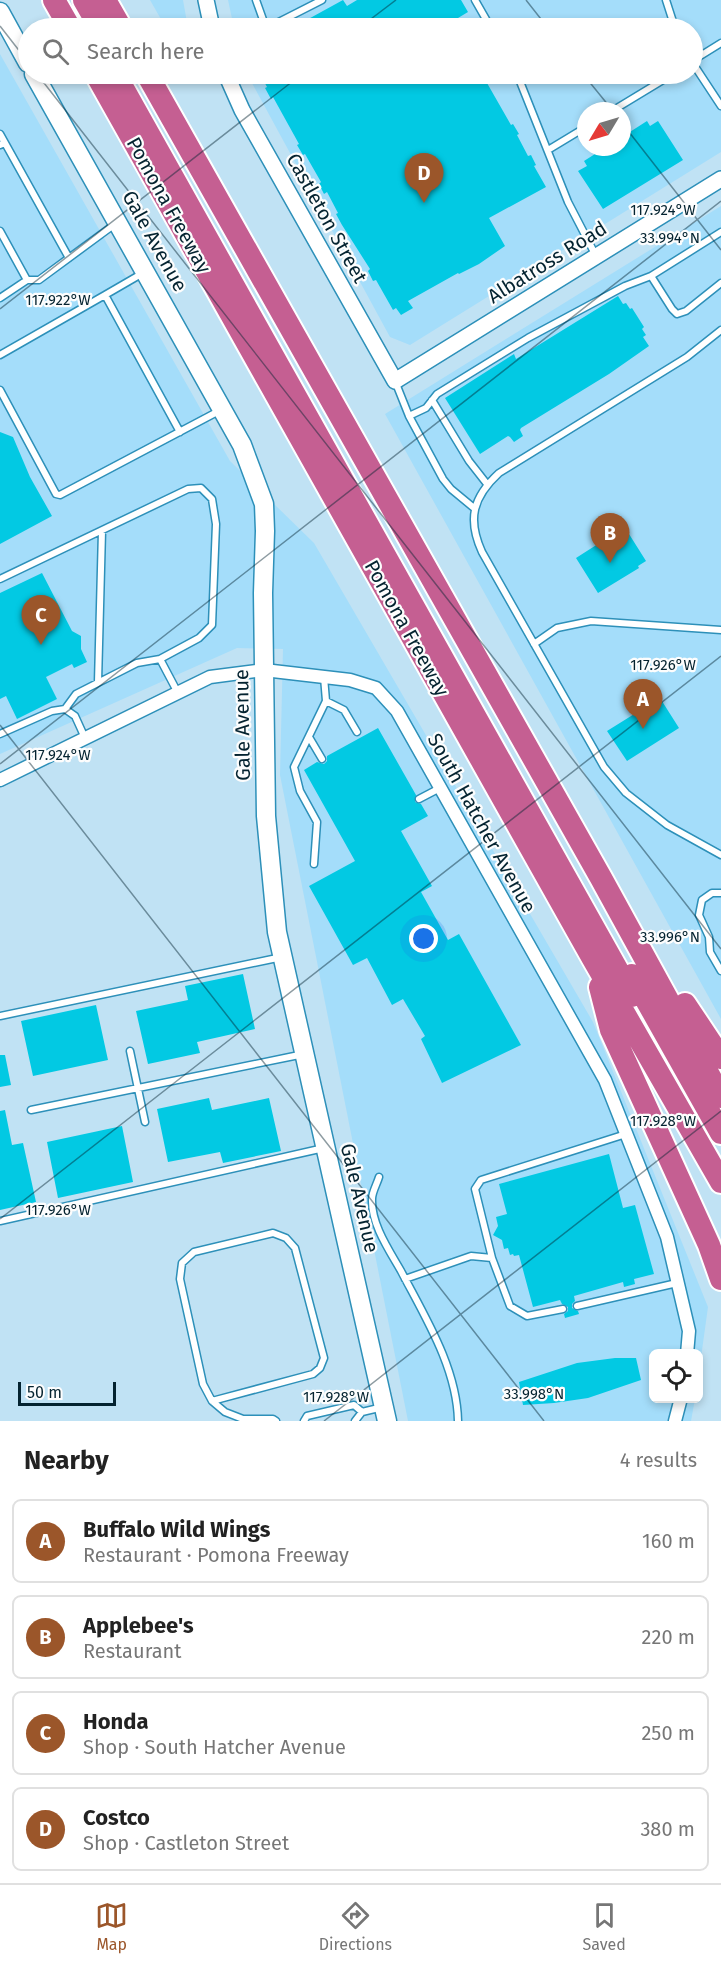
<!DOCTYPE html>
<html lang="en">
<head>
<meta charset="utf-8">
<style>
  :root { --surface:#fff; --page:#f2f2f2; --text:#222; --muted:#767676; --line:#e0e0e0; --accent:#9b562a }
  body { margin:0; font-family:"Fira Sans",sans-serif; background:var(--page); color:var(--text) }
  .controls { position:absolute; right:18px; bottom:18px; display:grid; overflow:hidden; border-radius:9px; box-shadow:0 3px 9px #0003 }
  .controls button { width:54px; height:54px; display:grid; place-items:center; padding:0; border:0; border-bottom:2px solid var(--line); background:var(--surface); color:var(--text); font:30px sans-serif }
  .compass { position:absolute; left:577px; top:102px; width:54px; height:54px; border-radius:50%; background:var(--surface); box-shadow:0 3px 9px #0003; rotate:232deg }
  .scale { position:absolute; left:18px; bottom:15px; width:98px; box-sizing:border-box; padding-left:6px; border:3px solid #042330; border-top:0; font-size:16px; line-height:21px; white-space:nowrap; color:#042330; -webkit-text-stroke:4px #fdfdfd; paint-order:stroke }
  .you { position:absolute; left:424px; top:939px; width:21px; height:21px; margin:-15px; border:4px solid #fff; border-radius:50%; background:#1a73e8; box-shadow:0 0 0 9px #1a73e833 }
  .badge { display:grid; place-items:center; width:39px; height:39px; border-radius:50%; background:var(--accent); color:#fff; font-size:20px; font-weight:700 }
  .pin { position:absolute; translate:-50% -50px; filter:drop-shadow(0 2px 3px #0008) }
  .pin::after { content:''; position:absolute; top:32px; width:21px; height:18px; background:inherit; clip-path:polygon(0 0,100% 0,50% 100%) }
  .list { margin:0; padding:0; list-style:none }
  h2 { display:flex; justify-content:space-between; align-items:center; height:78px; margin:0; padding:0 24px; font-size:26px }
  h2 small { font-size:20px; font-weight:400; color:var(--muted) }
  .list li { display:grid; grid-template-columns:39px 1fr auto; gap:18px; align-items:center; box-sizing:border-box; height:84px; margin:0 12px 12px; padding:0 12px; border:2px solid var(--line); border-radius:9px }
  .list b { display:block; font-size:22px; white-space:nowrap }
  .list p { margin:0; font-size:20px; white-space:nowrap; color:var(--muted) }
  .list em { font-size:20px; font-style:normal; color:var(--muted) }
  .icon { flex:none; width:33px; height:33px; fill:none; stroke:currentColor; stroke-width:2; stroke-linecap:round; stroke-linejoin:round }
  .map { position:relative; flex:none; width:721px; height:1421px; overflow:hidden }
  .search { position:absolute; background:var(--surface); box-shadow:0 3px 9px #0003; left:18px; right:18px; top:18px; height:66px; display:flex; align-items:center; gap:15px; box-sizing:border-box; padding:0 21px; border-radius:33px; color:var(--muted); font-size:22px }
  .sheet { height:462px; background:var(--surface) }
  nav { display:flex; justify-content:space-around; align-items:center; box-sizing:border-box; height:84px; border-top:2px solid var(--line); background:var(--surface); font-size:16px; color:var(--muted) }
  nav a { display:grid; justify-items:center; gap:3px }
  nav .on { color:var(--accent) }
  .map>svg:first-child { display:block }
  .built { fill:#a4ddfa; fill-rule:evenodd }
  .building { fill:#02c9e3 }
  .lines { fill:none; stroke-linecap:round; stroke-linejoin:round }
  .service-casing { stroke:#2d90b9; stroke-width:9 }
  .minor-casing { stroke:#2d90b9; stroke-width:15 }
  .tertiary-casing { stroke:#2d90b9; stroke-width:18 }
  .secondary-casing { stroke:#2d90b9; stroke-width:21 }
  .motorway-casing { stroke:#fff; stroke-width:26 }
  .service { stroke:#fff; stroke-width:6 }
  .minor { stroke:#fff; stroke-width:12 }
  .tertiary { stroke:#fff; stroke-width:15 }
  .secondary { stroke:#fff; stroke-width:18 }
  .motorway { stroke:#c55f92; stroke-width:22 }
  .ticks { fill:none; stroke:#042330; stroke-width:1.5; stroke-opacity:0.45 }
  .labels { text-anchor:middle; stroke-width:4.5; stroke-linejoin:round; paint-order:stroke }
  .street-label { font-size:20px; fill:#042330; stroke:#fdfdfd }
  .ticks-label { font-size:15px; text-anchor:middle; fill:#042330; stroke:#fdfdfd; stroke-width:4.5; stroke-linejoin:round; paint-order:stroke }
</style>
</head>
<body>
<div class="map">
<svg width="721" height="1421" viewBox="0 0 721 1421">
  <rect width="100%" height="100%" fill="#c0e2f4"/>
  <!-- built -->
  <path class="built" d="M 150,0 L 183,0 L 188,28 L 166,28 Z
    M 228,0 L 721,0 L 721,152 L 410,345 L 390,337 L 247,74 L 692,74 L 692,28 L 234,28 ZM 586,111 L 622,111 L 622,147 L 586,147 Z
    M 0,54 L 230,461 L 314,543 L 593,1022 L 708,1307 L 699,1372 L 698,1354 L 654,1354 L 654,1398 L 695,1399 L 691,1421 L 408,1421 L 280,775 L 283,649 L 237,648 L 0,754 Z
    M 721,206 L 721,1019 L 385,414 Z"/>
  <!-- building -->
  <path class="building" d="M 343,0 L 347,6 L 357,0 L 461,0 L 468,12 L 453,21 L 457,28 L 292,28 Z
    M 260,74 L 485,74 L 490,82 L 487,83 L 511,125 L 513,124 L 519,134 L 517,135 L 528,156 L 531,155 L 536,165 L 534,166 L 546,187 L 489,218 L 505,246 L 479,264 L 459,274 L 458,273 L 408,301 L 413,308 L 401,315 L 396,308 L 393,310 L 376,280 L 373,281 L 368,271 L 370,269 L 342,225 L 336,214 L 338,213 L 327,192 L 324,194 L 319,184 L 321,182 L 305,154 L 303,155 L 297,145 L 299,144 L 273,97 L 271,99 L 265,88 L 267,87 Z
    M 647,121 L 650,126 L 658,121 L 683,160 L 603,209 L 578,171 L 587,166 L 584,161 L 606,147 L 622,147 L 622,137 Z
    M 618,296 L 623,304 L 626,303 L 630,309 L 632,308 L 644,327 L 642,329 L 646,335 L 643,337 L 649,346 L 609,374 L 521,428 L 520,430 L 523,436 L 514,442 L 510,437 L 508,436 L 480,454 L 445,398 L 514,354 L 516,359 Z
    M 0,432 L 13,437 L 30,477 L 52,516 L 0,544 Z
    M 629,534 L 646,561 L 638,566 L 639,568 L 598,593 L 576,558 L 612,535 L 616,542 Z
    M 42,573 L 72,631 L 81,636 L 81,649 L 87,662 L 74,668 L 72,664 L 46,677 L 57,699 L 17,719 L 6,696 L 0,699 L 0,593 Z
    M 660,698 L 679,728 L 627,761 L 607,731 Z
    M 378,728 L 416,795 L 415,802 L 421,804 L 428,816 L 401,831 L 432,886 L 421,892 L 448,940 L 459,934 L 521,1045 L 442,1083 L 421,1039 L 425,1036 L 403,999 L 392,1005 L 367,958 L 353,965 L 309,886 L 355,861 L 304,770 L 317,762 L 324,764 L 327,761 L 327,756 Z
    M 243,974 L 255,1029 L 197,1042 L 200,1053 L 148,1064 L 136,1011 L 188,1000 L 185,986 Z
    M 96,1005 L 108,1060 L 33,1076 L 21,1021 Z
    M 0,1055 L 5,1055 L 11,1085 L 0,1087 Z
    M 209,1098 L 212,1110 L 269,1098 L 281,1151 L 223,1163 L 220,1152 L 168,1162 L 157,1109 Z
    M 5,1110 L 12,1145 L 23,1143 L 36,1202 L 0,1210 L 0,1111 Z
    M 122,1126 L 133,1182 L 58,1198 L 47,1142 Z
    M 609,1154 L 623,1208 L 635,1205 L 654,1274 L 634,1279 L 635,1284 L 624,1287 L 623,1282 L 574,1296 L 575,1301 L 572,1304 L 572,1308 L 578,1311 L 579,1314 L 565,1318 L 564,1314 L 568,1311 L 568,1307 L 562,1304 L 560,1300 L 533,1307 L 519,1255 L 514,1256 L 513,1254 L 510,1255 L 508,1248 L 504,1249 L 502,1240 L 493,1235 L 498,1226 L 496,1217 L 507,1214 L 499,1184 Z
    M 615,1358 L 636,1358 L 641,1380 L 588,1398 L 554,1403 L 523,1405 L 519,1382 L 577,1363 Z"/>
  <g class="lines">
    <defs>
      <path id="service" d="M 256,0 L 266,28
        M 475,0 L 491,28
        M 666,0 L 675,28
        M 267,28 L 322,0
        M 692,61 L 721,43
        M 692,62 L 721,106
        M 517,74 L 568,202 L 596,256
        M 612,111 L 673,74
        M 0,134 L 5,143
        M 0,145 L 5,143 L 69,258
        M 548,150 L 586,127
        M 0,231 L 27,280
        M 143,273 L 105,295 L 180,432
        M 651,276 L 672,309 L 677,314 L 686,311 L 721,283
        M 0,298 L 27,280 L 39,280 L 115,224
        M 721,330 L 687,357 L 499,473 C 473,497 467,519 482,552 L 604,767 L 626,793 L 667,825 L 721,855
        M 0,355 L 105,295
        M 395,381 L 409,416 L 443,479 L 451,489 L 474,508
        M 0,390 L 56,494 L 60,495 L 219,411
        M 432,400 L 469,461 L 487,484
        M 409,416 L 426,408 L 437,394 L 528,338 L 625,286 L 651,276 L 721,232
        M 0,579 L 188,489 L 201,488 L 212,499 L 216,524 L 212,625 L 199,638 L 160,659
        M 534,644 L 557,628 L 591,621 L 721,630
        M 98,682 L 102,531
        M 326,701 L 344,710 L 357,732
        M 65,709 L 76,694 L 137,663 L 160,659 L 178,693
        M 0,734 L 52,711 L 65,709 L 75,716 L 85,738
        M 309,737 L 322,759
        M 419,799 L 440,788
        M 314,864 L 317,822 L 300,791 L 294,767 L 326,701 L 324,677
        M 721,893 L 712,893 L 702,900 L 699,915 L 709,937 L 710,952 L 721,971
        M 0,1016 L 282,957
        M 130,1051 L 145,1122
        M 31,1110 L 304,1054
        M 379,1177 C 377,1184 372,1192 372,1199 C 371,1224 389,1250 401,1271 C 425,1317 457,1368 458,1421
        M 0,1221 L 324,1148
        M 492,1258 L 475,1189 L 481,1180 L 626,1134
        M 405,1279 L 471,1256 L 492,1258 L 510,1306 L 527,1316 L 563,1309
        M 577,1306 L 677,1283
        M 212,1401 L 313,1374 L 320,1368 L 324,1358 L 295,1248 L 286,1238 L 273,1233 L 194,1252 L 182,1263 L 180,1279 L 203,1384 L 212,1401 L 225,1412 L 243,1419 L 273,1419 L 276,1421
        M 304,1421 L 307,1416 L 354,1405 L 362,1412
        M 355,1421 L 362,1412 L 383,1407"/>
      <path id="minor" d="M 0,780 L 210,677 L 264,670 L 350,680 L 376,688 L 397,711 L 605,1080 L 667,1237 L 689,1331 L 687,1354
        M 675,1421 L 681,1398"/>
      <path id="tertiary" d="M 206,0 L 212,28
        M 226,74 L 242,110 L 395,381 L 721,179"/>
      <path id="secondary" d="M 0,12 L 28,63
        M 34,74 L 242,445 L 264,504 L 265,531 L 263,593 L 266,816 L 277,932 L 387,1421"/>
      <path id="motorway" d="M 54,0 L 70,28
        M 84,0 L 100,28
        M 105,0 L 121,28
        M 96,74 L 592,957 L 721,1182
        M 115,74 L 632,996
        M 147,74 L 601,878 L 721,1097
        M 632,975 L 721,1133
        M 600,987 L 611,1030 L 709,1245 L 721,1279
        M 685,1004 L 721,1058"/>
    </defs>
    <!-- service casing -->
    <use href="#service" class="service-casing"/>
    <!-- minor casing -->
    <use href="#minor" class="minor-casing"/>
    <!-- tertiary casing -->
    <use href="#tertiary" class="tertiary-casing"/>
    <!-- secondary casing -->
    <use href="#secondary" class="secondary-casing"/>
    <!-- motorway casing -->
    <use href="#motorway" class="motorway-casing"/>
    <!-- service -->
    <use href="#service" class="service"/>
    <!-- minor -->
    <use href="#minor" class="minor"/>
    <!-- tertiary -->
    <use href="#tertiary" class="tertiary"/>
    <!-- secondary -->
    <use href="#secondary" class="secondary"/>
    <!-- motorway -->
    <use href="#motorway" class="motorway"/>
  </g>
  <!-- ticks -->
  <path class="ticks" d="M 526,0 L 548,28M 0,26 L 28,62M 359,28 L 396,0M 37,74 L 721,949M 583,74 L 613,111M 622,123 L 721,250M 0,309 L 302,74M 0,725 L 544,1421M 0,764 L 721,201M 0,1219 L 721,656M 324,1421 L 721,1111"/>
  <g class="labels">
    <!-- street labels -->
    <g class="street-label">
      <text transform="translate(169 205) rotate(61)" y="7">Pomona Freeway</text>
      <text transform="translate(327 218) rotate(61)" y="7">Castleton Street</text>
      <text transform="translate(155 241) rotate(61)" y="7">Gale Avenue</text>
      <text transform="translate(547 262) rotate(-32)" y="7">Albatross Road</text>
      <text transform="translate(407 628) rotate(61)" y="7">Pomona Freeway</text>
      <text transform="translate(242 725) rotate(-91)" y="7">Gale Avenue</text>
      <text transform="translate(482 823) rotate(61)" y="7">South Hatcher Avenue</text>
      <text transform="translate(360 1198) rotate(77)" y="7">Gale Avenue</text>
    </g>
  </g>
  <g class="ticks-label">
    <text x="663" y="215">117.924°W</text>
    <text x="670" y="243">33.994°N</text>
    <text x="58" y="305">117.922°W</text>
    <text x="663" y="670">117.926°W</text>
    <text x="58" y="760">117.924°W</text>
    <text x="670" y="942">33.996°N</text>
    <text x="663" y="1126">117.928°W</text>
    <text x="58" y="1215">117.926°W</text>
    <text x="534" y="1399">33.998°N</text>
    <text x="336" y="1402">117.928°W</text>
  </g>
</svg>
<div class="controls">
<button><svg class="icon" aria-label="locate" viewBox="0 0 24 24"><circle cx="12" cy="12" r="6"/><path d="M12 2v4M12 18v4M2 12h4M18 12h4"/></svg></button>
</div>
<svg class="compass" viewBox="-18 -18 36 36"><path d="M0-13l5 13h-10z" fill="#e53935"/><path d="M0 13l5-13h-10z" fill="#767676"/></svg>
<div class="scale">50 m</div>
<div class="you"></div>
<div class="pin badge" style="left:643px;top:729px">A</div>
<div class="pin badge" style="left:610px;top:563px">B</div>
<div class="pin badge" style="left:41px;top:645px">C</div>
<div class="pin badge" style="left:424px;top:203px">D</div>
<div class="search"><svg class="icon" aria-label="search" viewBox="0 0 24 24"><circle cx="10" cy="10" r="6"/><path d="M15 15l6 6"/></svg>Search here</div>
</div>
<section class="sheet">
<h2>Nearby<small>4 results</small></h2>
<ul class="list">
<li><span class="badge">A</span><div><b>Buffalo Wild Wings</b><p>Restaurant · Pomona Freeway</p></div><em>160 m</em></li>
<li><span class="badge">B</span><div><b>Applebee's</b><p>Restaurant</p></div><em>220 m</em></li>
<li><span class="badge">C</span><div><b>Honda</b><p>Shop · South Hatcher Avenue</p></div><em>250 m</em></li>
<li><span class="badge">D</span><div><b>Costco</b><p>Shop · Castleton Street</p></div><em>380 m</em></li>
</ul>
</section>
<nav>
<a class="on"><svg class="icon" aria-label="map" viewBox="0 0 24 24"><path d="M3 6l6-2 6 2 6-2v14l-6 2-6-2-6 2zM9 4v14M15 6v14"/></svg>Map</a>
<a><svg class="icon" aria-label="directions" viewBox="0 0 24 24"><path d="M12 3l9 9-9 9-9-9zM9 14v-3h6M13 9l2 2-2 2"/></svg>Directions</a>
<a><svg class="icon" aria-label="saved" viewBox="0 0 24 24"><path d="M7 4h10v16l-5-4-5 4z"/></svg>Saved</a>
</nav>
</body>
</html>
